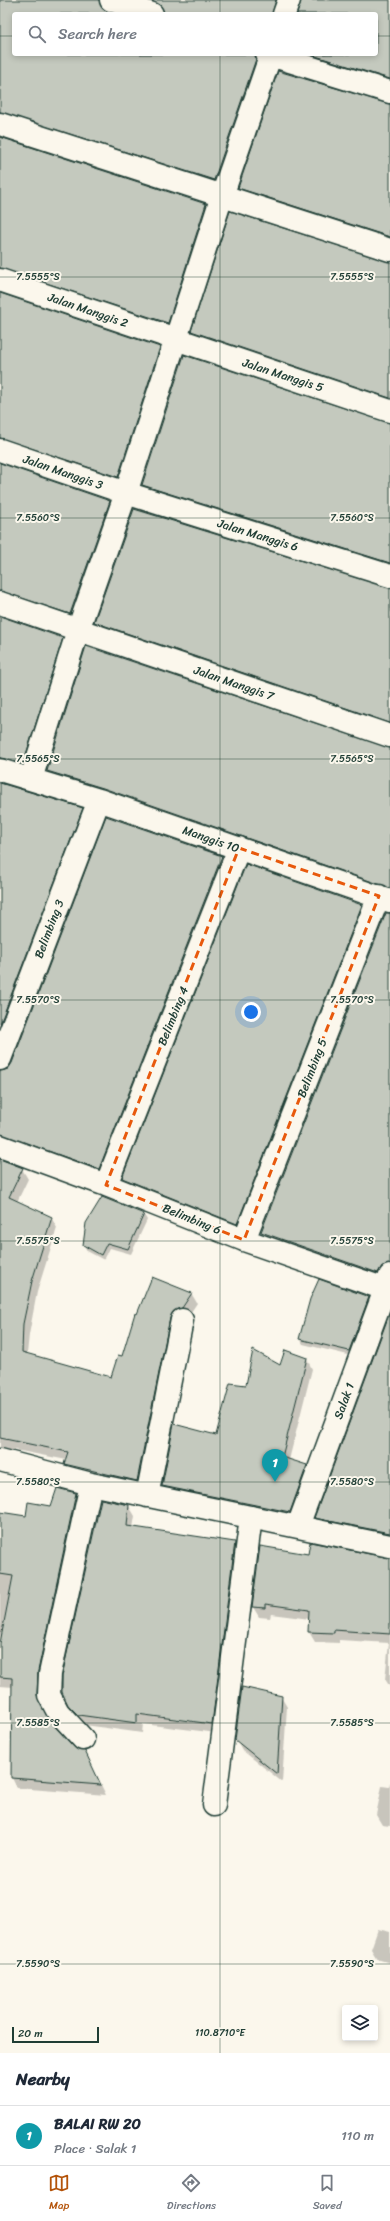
<!DOCTYPE html>
<html lang="en">
<head>
<meta charset="utf-8">
<style>
  :root { --surface:#fff; --page:#f6f6f7; --text:#1f2937; --muted:#747a83; --line:#e0e1e3; --accent:#b45309 }
  body { margin:0; font-family:Sriracha,sans-serif; background:var(--page); color:var(--text) }
  .controls { position:absolute; right:12px; bottom:12px; display:grid; overflow:hidden; border-radius:4px; box-shadow:0 2px 6px #0003 }
  .controls button { width:36px; height:36px; display:grid; place-items:center; padding:0; border:0; border-bottom:1px solid var(--line); background:var(--surface); color:var(--text); font:20px sans-serif }
  .scale { position:absolute; left:12px; bottom:10px; width:87px; box-sizing:border-box; padding-left:4px; border:2px solid #1f3d34; border-top:0; font-size:11px; line-height:14px; white-space:nowrap; color:#1f3d34; -webkit-text-stroke:3px #fbf7ec; paint-order:stroke }
  .you { position:absolute; left:251px; top:1012px; width:14px; height:14px; margin:-10px; border:3px solid #fff; border-radius:50%; background:#1a73e8; box-shadow:0 0 0 6px #1a73e833 }
  .badge { display:grid; place-items:center; width:26px; height:26px; border-radius:50%; background:var(--accent); color:#fff; font-size:13px; font-weight:700 }
  .pin { position:absolute; translate:-50% -33px; filter:drop-shadow(0 1px 2px #0008) }
  .pin::after { content:''; position:absolute; top:21px; width:14px; height:12px; background:inherit; clip-path:polygon(0 0,100% 0,50% 100%) }
  .list { margin:0; padding:0; list-style:none }
  h2 { display:flex; justify-content:space-between; align-items:center; height:52px; margin:0; padding:0 16px; font-size:17px }
  h2 small { font-size:13px; font-weight:400; color:var(--muted) }
  .list li { display:grid; grid-template-columns:26px 1fr auto; gap:12px; align-items:center; box-sizing:border-box; height:60px; padding:0 16px; border-top:1px solid var(--line) }
  .list b { display:block; font-size:15px; white-space:nowrap }
  .list p { margin:0; font-size:13px; white-space:nowrap; color:var(--muted) }
  .list em { font-size:13px; font-style:normal; color:var(--muted) }
  .icon { flex:none; width:22px; height:22px; fill:none; stroke:currentColor; stroke-width:2; stroke-linecap:round; stroke-linejoin:round }
  .map { position:relative; flex:none; width:390px; height:2053px; overflow:hidden }
  .search { position:absolute; background:var(--surface); box-shadow:0 2px 6px #0003; left:12px; right:12px; top:12px; height:44px; display:flex; align-items:center; gap:10px; box-sizing:border-box; padding:0 14px; border-radius:4px; color:var(--muted); font-size:15px }
  .sheet { height:112px; background:var(--surface) }
  nav { display:flex; justify-content:space-around; align-items:center; box-sizing:border-box; height:56px; border-top:1px solid var(--line); background:var(--surface); font-size:11px; color:var(--muted) }
  nav a { display:grid; justify-items:center; gap:2px }
  nav .on { color:var(--accent) }
  .map>svg:first-child { display:block }
  .shadow { fill:#0003 }
  .building { fill:#c4c9be; stroke:#1f3d34 }
  .lines { fill:none; stroke-linecap:round; stroke-linejoin:round }
  .minor-casing { stroke:#1f3d34; stroke-width:25 }
  .minor { stroke:#fbf7ec; stroke-width:22 }
  .marked { fill:none; stroke:#e8590c; stroke-width:3; stroke-dasharray:8 5; stroke-linejoin:round }
  .ticks { fill:none; stroke:#1f3d34; stroke-width:1; stroke-opacity:0.45 }
  .labels { text-anchor:middle; stroke-width:4; stroke-linejoin:round; paint-order:stroke }
  .street-label { font-size:12px; fill:#1f3d34; stroke:#fbf7ec }
  .ticks-label { font-size:10px; text-anchor:middle; fill:#1f3d34; stroke:#fbf7ec; stroke-width:4; stroke-linejoin:round; paint-order:stroke }
</style>
</head>
<body>
<div class="map">
<svg width="390" height="2053" viewBox="0 0 390 2053">
  <rect width="100%" height="100%" fill="#fbf7ec"/>
  <filter id="ink" filterUnits="userSpaceOnUse"><feTurbulence type="fractalNoise" baseFrequency=".025" numOctaves="2"/><feDisplacementMap in="SourceGraphic" scale="8" xChannelSelector="R" yChannelSelector="G"/><feConvolveMatrix kernelMatrix="1 2 1 2 8 2 1 2 1" color-interpolation-filters="sRGB"/></filter>
  <g filter="url(#ink)">
    <!-- shadow -->
    <path class="shadow" d="M 0,0 L 110,0 L 104,7 L 104,10 L 110,14 L 14,14 L 14,54 L 267,54 L 220,190 L 0,124 Z
      M 127,0 L 287,0 L 280,14 L 165,14 Z
      M 302,0 L 390,0 L 390,88 L 287,54 L 376,54 L 376,14 L 298,14 Z
      M 390,104 L 390,245 L 245,198 L 239,188 Z
      M 0,138 L 206,205 L 211,215 L 173,333 L 0,280 Z
      M 390,263 L 390,397 L 199,333 L 199,335 L 390,399 L 390,405 L 198,341 L 193,331 Z
      M 0,294 L 159,348 L 165,358 L 124,487 L 0,450 Z
      M 390,424 L 390,571 L 149,495 L 143,485 Z
      M 0,464 L 109,502 L 115,512 L 76,623 L 0,603 Z
      M 390,589 L 390,730 L 101,632 L 95,622 Z
      M 0,617 L 62,638 L 68,648 L 28,773 L 0,770 Z
      M 390,749 L 390,894 L 54,781 L 48,771 Z
      M 0,784 L 82,809 L 88,819 L 0,1048 Z
      M 107,817 L 222,857 L 228,867 L 105,1179 L 0,1146 L 0,1072 L 3,1072 L 13,1064 Z
      M 362,905 L 367,915 L 243,1233 L 129,1188 L 123,1178 Z
      M 390,914 L 390,1275 L 384,1283 L 268,1242 L 262,1232 Z
      M 0,1159 L 22,1169 L 28,1179 L 17,1202 L 51,1217 L 57,1228 L 37,1292 L 29,1335 L 27,1354 L 112,1378 L 123,1357 L 138,1315 L 191,1293 L 197,1303 L 187,1318 L 143,1490 L 71,1474 L 65,1464 L 67,1460 L 15,1450 L 15,1453 L 0,1452 Z
      M 144,1215 L 147,1220 L 131,1254 L 110,1248 L 104,1260 L 87,1251 L 84,1245 Z
      M 368,1298 L 371,1303 L 352,1356 L 303,1344 L 300,1339 Z
      M 390,1315 L 390,1542 L 321,1527 L 316,1517 Z
      M 307,1359 L 312,1369 L 289,1460 L 306,1466 L 312,1476 L 295,1522 L 169,1496 L 163,1486 L 216,1436 L 247,1386 L 280,1367 Z
      M 76,1494 L 81,1504 L 43,1682 L 42,1705 L 50,1724 L 73,1748 L 85,1752 L 106,1795 L 17,1788 L 12,1778 L 13,1687 L 0,1686 L 0,1513 L 27,1517 L 52,1507 Z
      M 129,1506 L 135,1516 L 133,1528 L 235,1543 L 240,1553 L 217,1733 L 143,1724 L 142,1733 L 85,1725 L 69,1704 Z
      M 308,1555 L 390,1559 L 390,1687 L 385,1679 L 389,1643 L 339,1640 L 339,1643 L 315,1642 L 309,1632 L 310,1619 L 271,1614 L 270,1618 L 259,1617 L 253,1607 Z
      M 281,1697 L 287,1707 L 282,1782 L 242,1750 L 236,1739 Z
      M 390,1782 L 390,1826 L 382,1825 L 376,1815 L 382,1786 L 389,1787 Z
      M 378,1929 L 390,1932 L 390,1963 L 377,1959 L 371,1949 Z"/>
    <!-- building -->
    <path class="building" d="M 0,0 L 99,0 L 102,8 L 113,14 L 14,14 L 14,54 L 255,54 L 256,59 L 214,180 L 0,112 Z
      M 150,0 L 276,0 L 272,14 L 164,14 L 161,6 Z
      M 301,0 L 390,0 L 390,79 L 309,54 L 376,54 L 376,14 L 297,14 Z
      M 278,71 L 390,104 L 390,237 L 238,188 Z
      M 0,137 L 206,204 L 168,323 L 0,268 Z
      M 230,211 L 390,262 L 390,398 L 191,331 Z
      M 0,293 L 160,347 L 118,477 L 0,438 Z
      M 184,355 L 390,423 L 390,563 L 142,485 Z
      M 0,463 L 110,501 L 70,614 L 0,591 Z
      M 134,509 L 390,588 L 390,723 L 94,622 Z
      M 0,616 L 63,638 L 23,764 L 0,758 Z
      M 86,646 L 390,748 L 390,888 L 103,788 L 47,771 Z
      M 0,783 L 83,808 L 0,1024 Z
      M 106,816 L 222,856 L 99,1169 L 0,1134 L 0,1071 L 8,1069 L 12,1063 Z
      M 246,864 L 362,905 L 237,1224 L 122,1178 Z
      M 386,913 L 390,913 L 390,1264 L 382,1266 L 378,1273 L 261,1232 Z
      M 0,1159 L 23,1168 L 9,1197 L 52,1217 L 32,1281 L 23,1324 L 22,1352 L 111,1377 L 118,1355 L 122,1356 L 135,1313 L 137,1314 L 152,1277 L 192,1293 L 182,1308 L 173,1312 L 170,1318 L 137,1481 L 64,1464 L 68,1452 L 0,1438 Z
      M 102,1197 L 144,1214 L 128,1249 L 107,1243 L 101,1255 L 83,1245 L 86,1223 Z
      M 319,1279 L 369,1297 L 349,1351 L 299,1339 L 310,1299 Z
      M 390,1312 L 390,1533 L 314,1518 Z
      M 253,1350 L 280,1365 L 285,1350 L 307,1358 L 282,1457 L 307,1465 L 290,1512 L 162,1486 L 174,1424 L 216,1435 L 230,1383 L 246,1385 Z
      M 57,1488 L 76,1493 L 38,1671 L 37,1695 L 49,1720 L 74,1747 L 85,1751 L 101,1785 L 11,1778 L 12,1678 L 0,1677 L 0,1643 L 13,1576 L 0,1574 L 0,1512 L 26,1516 L 28,1502 L 51,1506 Z
      M 101,1499 L 129,1505 L 127,1526 L 235,1542 L 212,1724 L 137,1714 L 137,1723 L 78,1715 L 68,1705 L 62,1692 L 62,1676 Z
      M 310,1542 L 390,1558 L 390,1634 L 334,1630 L 334,1633 L 308,1632 L 309,1610 L 265,1604 L 265,1608 L 252,1607 L 260,1546 L 308,1554 Z
      M 242,1687 L 282,1696 L 277,1774 L 235,1740 Z"/>
    <g class="lines">
      <defs>
        <path id="minor" d="M 111,0 L 152,14
          M 284,14 L 289,0
          M 267,54 L 390,92
          M 0,124 L 390,250
          M 0,280 L 390,411
          M 0,450 L 126,493 L 390,576
          M 0,603 L 390,736
          M 0,770 L 99,800 L 390,901
          M 31,779 L 78,630 L 126,493 L 222,196 L 271,54
          M 0,1059 L 99,800
          M 0,1146 L 106,1185 L 244,1240 L 385,1289
          M 106,1185 L 239,848
          M 244,1240 L 379,896
          M 0,1460 L 91,1484 L 390,1546
          M 147,1496 L 182,1320
          M 298,1526 L 390,1276
          M 83,1739 L 58,1712 L 49,1695 L 50,1674 L 91,1484
          M 214,1805 L 251,1517"/>
      </defs>
      <!-- minor casing -->
      <use href="#minor" class="minor-casing"/>
      <!-- minor -->
      <use href="#minor" class="minor"/>
    </g>
  </g>
  <!-- marked area -->
  <path class="marked" d="M 239,848 L 379,896 L 244,1240 L 106,1185 Z"/>
  <!-- ticks -->
  <path class="ticks" d="M 220,0 L 220,14M 0,36 L 14,36M 376,36 L 390,36M 220,54 L 220,2053M 0,277 L 390,277M 0,518 L 390,518M 0,759 L 390,759M 0,1000 L 390,1000M 0,1241 L 390,1241M 0,1482 L 390,1482M 0,1723 L 390,1723M 0,1964 L 390,1964"/>
  <g class="labels">
    <!-- street labels -->
    <g class="street-label">
      <text transform="translate(88 310) rotate(19)" y="4">Jalan Manggis 2</text>
      <text transform="translate(283 375) rotate(18)" y="4">Jalan Manggis 5</text>
      <text transform="translate(63 472) rotate(19)" y="4">Jalan Manggis 3</text>
      <text transform="translate(258 535) rotate(17)" y="4">Jalan Manggis 6</text>
      <text transform="translate(234 683) rotate(19)" y="4">Jalan Manggis 7</text>
      <text transform="translate(211 839) rotate(19)" y="4">Manggis 10</text>
      <text transform="translate(49 929) rotate(-69)" y="4">Belimbing 3</text>
      <text transform="translate(173 1016) rotate(-68)" y="4">Belimbing 4</text>
      <text transform="translate(312 1068) rotate(-69)" y="4">Belimbing 5</text>
      <text transform="translate(192 1219) rotate(22)" y="4">Belimbing 6</text>
      <text transform="translate(344 1401) rotate(-70)" y="4">Salak 1</text>
    </g>
  </g>
  <g class="ticks-label">
    <text x="38" y="280">7.5555°S</text>
    <text x="352" y="280">7.5555°S</text>
    <text x="38" y="521">7.5560°S</text>
    <text x="352" y="521">7.5560°S</text>
    <text x="38" y="762">7.5565°S</text>
    <text x="352" y="762">7.5565°S</text>
    <text x="38" y="1003">7.5570°S</text>
    <text x="352" y="1003">7.5570°S</text>
    <text x="38" y="1244">7.5575°S</text>
    <text x="352" y="1244">7.5575°S</text>
    <text x="38" y="1485">7.5580°S</text>
    <text x="352" y="1485">7.5580°S</text>
    <text x="38" y="1726">7.5585°S</text>
    <text x="352" y="1726">7.5585°S</text>
    <text x="38" y="1967">7.5590°S</text>
    <text x="352" y="1967">7.5590°S</text>
    <text x="220" y="2036">110.8710°E</text>
  </g>
</svg>
<div class="controls">
<button><svg class="icon" aria-label="layers" viewBox="0 0 24 24"><path d="M12 4l9 5-9 5-9-5zM3 14l9 5 9-5"/></svg></button>
</div>
<div class="scale">20 m</div>
<div class="you"></div>
<div class="pin badge" style="left:275px;top:1482px;background:#0f9aa8">1</div>
<div class="search"><svg class="icon" aria-label="search" viewBox="0 0 24 24"><circle cx="10" cy="10" r="6"/><path d="M15 15l6 6"/></svg>Search here</div>
</div>
<section class="sheet">
<h2>Nearby<small></small></h2>
<ul class="list">
<li><span class="badge" style="background:#0f9aa8">1</span><div><b>BALAI RW 20</b><p>Place · Salak 1</p></div><em>110 m</em></li>
</ul>
</section>
<nav>
<a class="on"><svg class="icon" aria-label="map" viewBox="0 0 24 24"><path d="M3 6l6-2 6 2 6-2v14l-6 2-6-2-6 2zM9 4v14M15 6v14"/></svg>Map</a>
<a><svg class="icon" aria-label="directions" viewBox="0 0 24 24"><path d="M12 3l9 9-9 9-9-9zM9 14v-3h6M13 9l2 2-2 2"/></svg>Directions</a>
<a><svg class="icon" aria-label="saved" viewBox="0 0 24 24"><path d="M7 4h10v16l-5-4-5 4z"/></svg>Saved</a>
</nav>
</body>
</html>
